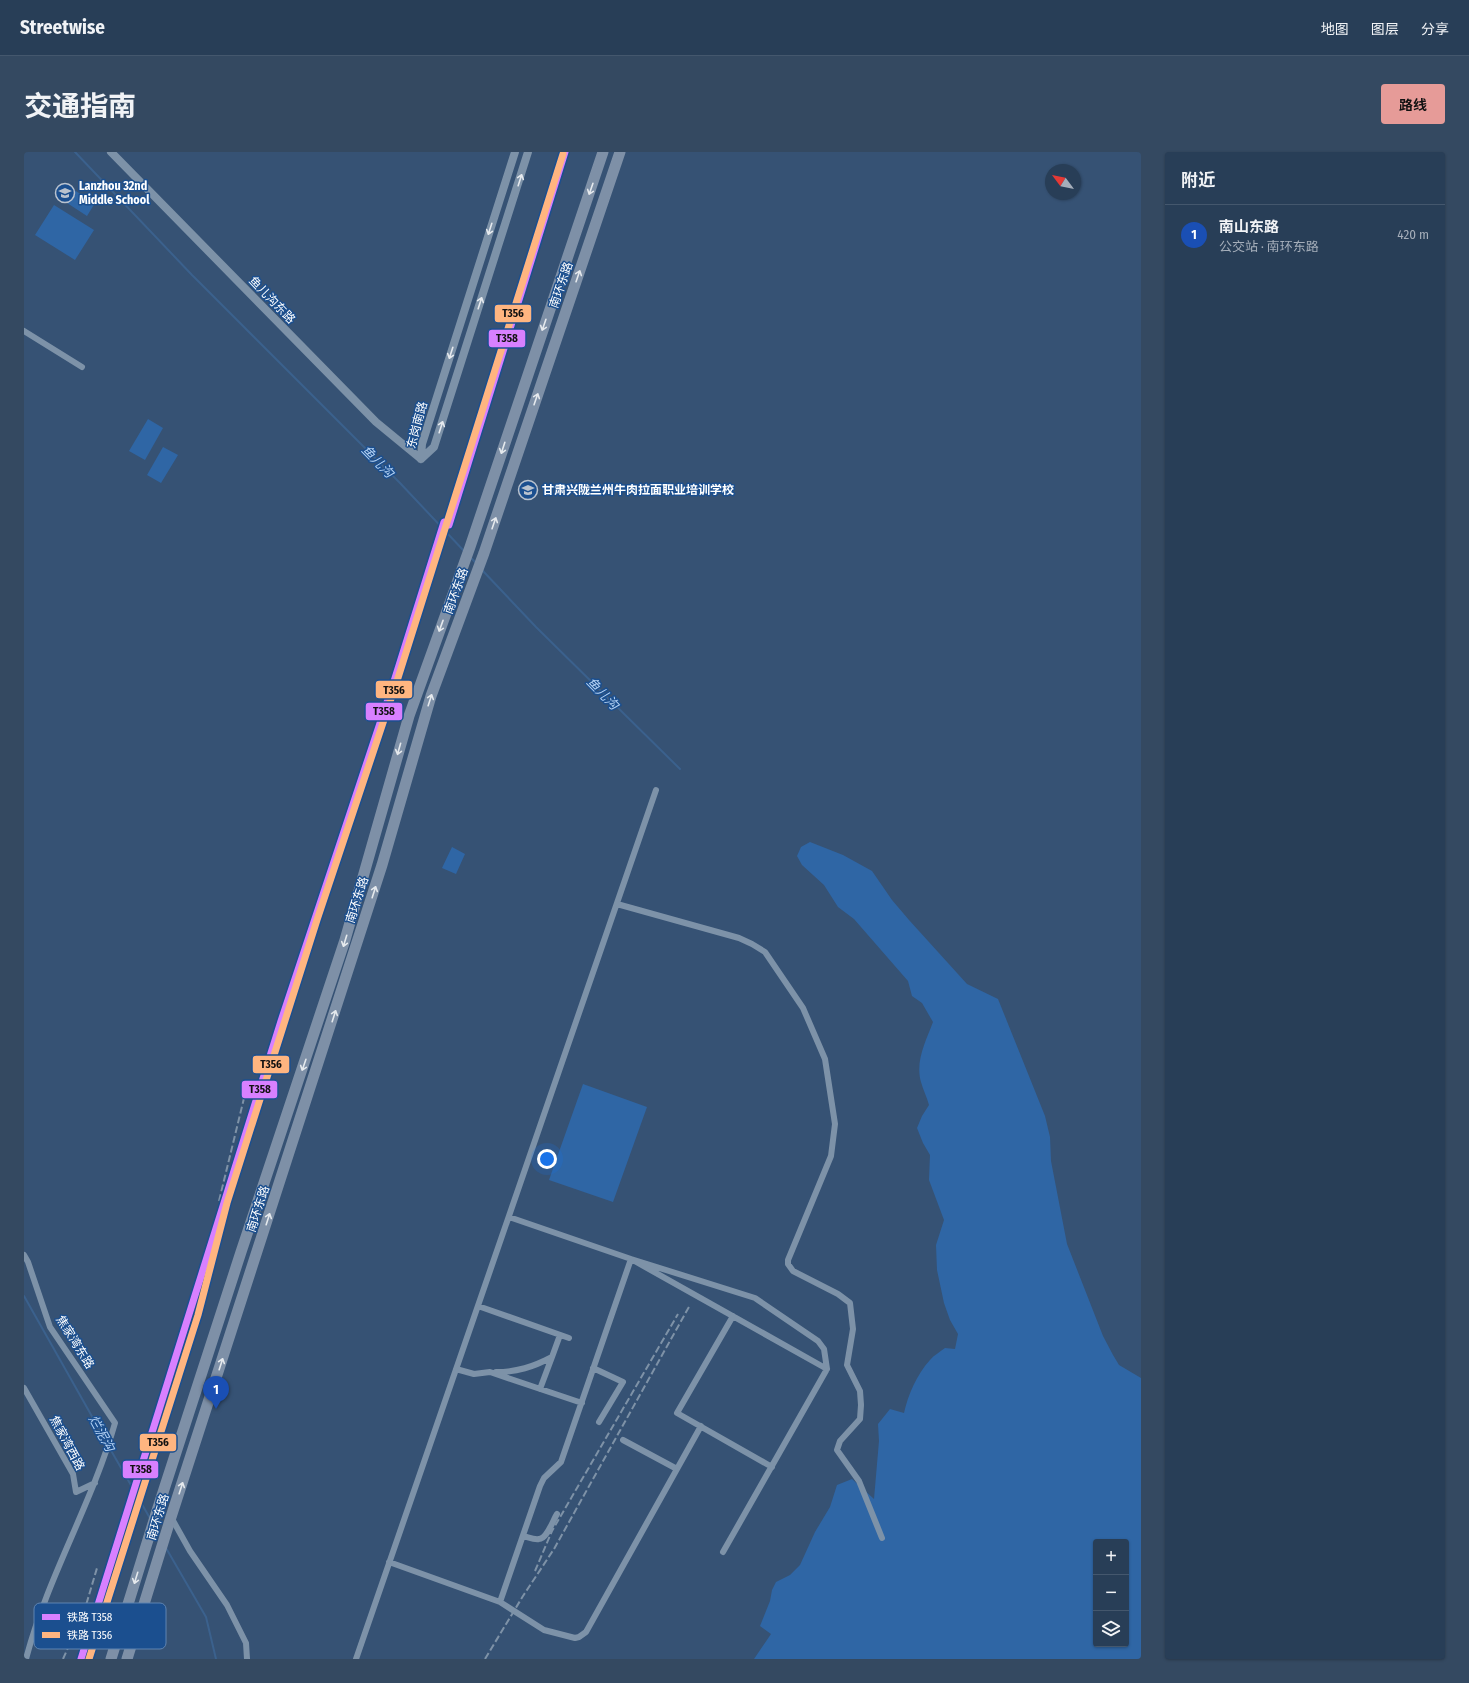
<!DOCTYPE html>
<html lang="zh">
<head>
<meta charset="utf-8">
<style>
  :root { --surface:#283e57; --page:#344961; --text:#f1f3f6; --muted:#a5aeba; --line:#44576d; --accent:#e69b98 }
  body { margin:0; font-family:"Fira Sans Condensed","Noto Sans SC",sans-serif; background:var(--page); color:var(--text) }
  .controls { position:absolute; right:12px; bottom:12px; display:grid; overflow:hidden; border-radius:4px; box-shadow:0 1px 3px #0004 }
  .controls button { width:36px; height:36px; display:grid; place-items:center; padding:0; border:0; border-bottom:1px solid var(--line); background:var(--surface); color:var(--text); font:20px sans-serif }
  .compass { position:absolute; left:1021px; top:12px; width:36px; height:36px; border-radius:50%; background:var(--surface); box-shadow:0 1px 3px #0004; rotate:302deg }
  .you { position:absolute; left:523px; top:1007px; width:14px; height:14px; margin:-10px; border:3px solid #fff; border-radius:50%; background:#1a73e8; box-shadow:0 0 0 6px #1a73e833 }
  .badge { display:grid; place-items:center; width:26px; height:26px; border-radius:50%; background:var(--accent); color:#fff; font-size:13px; font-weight:700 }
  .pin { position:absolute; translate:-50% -33px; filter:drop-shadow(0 1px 2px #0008) }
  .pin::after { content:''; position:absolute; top:21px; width:14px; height:12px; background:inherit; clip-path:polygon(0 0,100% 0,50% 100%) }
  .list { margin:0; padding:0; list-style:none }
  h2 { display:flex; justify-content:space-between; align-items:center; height:52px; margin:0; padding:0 16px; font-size:17px }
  h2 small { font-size:13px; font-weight:400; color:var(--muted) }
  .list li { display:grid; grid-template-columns:26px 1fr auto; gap:12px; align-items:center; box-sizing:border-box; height:60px; padding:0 16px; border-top:1px solid var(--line) }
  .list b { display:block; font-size:15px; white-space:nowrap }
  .list p { margin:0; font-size:13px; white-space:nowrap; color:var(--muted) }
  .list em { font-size:13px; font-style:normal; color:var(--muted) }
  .icon { flex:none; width:22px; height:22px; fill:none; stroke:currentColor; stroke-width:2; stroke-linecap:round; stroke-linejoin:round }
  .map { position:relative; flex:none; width:1117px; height:1507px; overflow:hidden; border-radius:4px }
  header { display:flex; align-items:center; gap:24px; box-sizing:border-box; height:56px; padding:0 20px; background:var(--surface); border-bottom:1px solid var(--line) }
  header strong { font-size:19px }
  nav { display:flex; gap:22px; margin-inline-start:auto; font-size:14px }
  .intro { display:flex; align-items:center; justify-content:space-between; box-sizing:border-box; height:96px; padding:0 24px }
  h1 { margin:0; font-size:28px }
  .button { padding:10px 18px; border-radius:4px; background:var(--accent); color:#111; font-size:14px; font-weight:700 }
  main { display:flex; gap:24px; padding:0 24px }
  aside { flex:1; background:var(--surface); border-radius:4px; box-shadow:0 1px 3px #0004 }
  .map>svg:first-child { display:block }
  .green { fill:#2f66a5; fill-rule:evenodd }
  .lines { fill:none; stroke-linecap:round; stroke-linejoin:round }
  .stream { stroke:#3b618d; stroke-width:2 }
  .minor { stroke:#7d92a8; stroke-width:6 }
  .tertiary { stroke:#7d92a8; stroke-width:8 }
  .trunk { stroke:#7e90a7; stroke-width:11 }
  .rail { stroke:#7e92a7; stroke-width:2; stroke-dasharray:7 3; stroke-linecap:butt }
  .rail-1-casing { stroke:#1b4f8f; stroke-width:10 }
  .rail-2-casing { stroke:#1b4f8f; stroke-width:10 }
  .rail-1 { stroke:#d880ff; stroke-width:7 }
  .rail-2 { stroke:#ffb580; stroke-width:7 }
  .oneway { stroke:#e5e9ee }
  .oneway2 { stroke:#e5e9ed }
  .labels { text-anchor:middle; stroke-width:3; stroke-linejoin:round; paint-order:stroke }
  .poi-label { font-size:12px; font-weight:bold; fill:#fff; stroke:#1b4f8f; text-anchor:start }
  .street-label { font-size:12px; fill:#fff; stroke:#1b4f8f }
  .water-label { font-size:13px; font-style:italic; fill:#b5d3f5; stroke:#1b4f8f }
  .key { fill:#1b4f8f; stroke:#5f84b1; stroke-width:1 }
  .key-label { font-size:11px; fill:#fff }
  .line-badge { stroke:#1b4f8f; stroke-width:1.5 }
  .pale-badge-label { font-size:11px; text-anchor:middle; font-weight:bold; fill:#111 }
</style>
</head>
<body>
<header>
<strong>Streetwise</strong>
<nav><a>地图</a><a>图层</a><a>分享</a></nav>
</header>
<div class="intro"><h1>交通指南</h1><a class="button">路线</a></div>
<main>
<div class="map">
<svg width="1117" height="1507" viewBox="0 0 1117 1507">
  <rect width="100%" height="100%" fill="#365274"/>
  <!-- green -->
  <path class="green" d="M 47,36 L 71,51 L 63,64 L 40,49 Z
    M 30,53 L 70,78 L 51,108 L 11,83 Z
    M 124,267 L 139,276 L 121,308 L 105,299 Z
    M 139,295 L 154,303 L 137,331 L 123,323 Z
    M 786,690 L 819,703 L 848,719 L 868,748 L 885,768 L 943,832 L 974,847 L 1021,964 L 1026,985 L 1027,1009 L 1043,1092 L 1079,1184 L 1089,1203 L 1095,1213 L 1117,1226 L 1117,1507 L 730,1507 L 747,1482 L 736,1474 L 746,1449 L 748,1438 L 752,1430 L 766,1423 L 776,1413 L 791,1380 L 806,1355 L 813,1333 L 828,1327 L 850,1347 L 855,1289 L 854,1272 L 866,1257 L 880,1261 C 884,1243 893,1222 906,1208 C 910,1203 916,1200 921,1196 L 931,1197 L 934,1182 L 926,1168 L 920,1151 L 913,1118 L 912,1093 L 920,1068 L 905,1028 L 906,1003 L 899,991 L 893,976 L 898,964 L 905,953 C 903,945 899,938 897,930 C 891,909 902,889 909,870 L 898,851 L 888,844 L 884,829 L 830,767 L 814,755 L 800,733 L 778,713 L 773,704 L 777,695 ZM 1072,1390 L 1102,1390 L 1102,1492 L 1072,1492 Z
    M 428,695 L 441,702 L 432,722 L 418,716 Z
    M 559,932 L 623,955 L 589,1050 L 525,1028 Z"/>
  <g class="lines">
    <!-- stream -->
    <path class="stream" d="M 51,0 L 168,123 L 376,331 L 440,399
      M 446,405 L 453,412
      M 458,418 L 512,475 L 656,617
      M 0,1144 L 83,1291
      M 85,1295 L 127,1368
      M 132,1377 L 136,1385
      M 142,1396 L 182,1465 L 192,1507"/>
    <!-- minor -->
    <path class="minor" d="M 0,179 L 58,215
      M 593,752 L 715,786 L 728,792 L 741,800 L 779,856 L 801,907 L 811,972 L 807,1004 L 764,1108 L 764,1112 L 769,1119 L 814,1142 L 826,1151 L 829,1177 L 823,1213 L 836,1239 L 837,1253 L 836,1267 L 816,1289 L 813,1298 L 835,1329 L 858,1386
      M 0,1103 L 4,1110 L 26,1175 L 91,1271 C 68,1352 23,1426 2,1507
      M 454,1154 L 545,1186
      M 709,1164 L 653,1261 L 748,1315
      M 569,1216 L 599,1230 L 575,1270
      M 432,1217 L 450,1222 L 466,1220 L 558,1251
      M 472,1220 C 493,1220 509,1215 528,1205 L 536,1183
      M 0,1236 L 49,1322 L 52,1340 L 71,1331
      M 516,1237 L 528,1205
      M 599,1288 L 653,1317
      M 147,1365 L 166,1399 L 203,1453 L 222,1491 L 223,1507
      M 499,1384 C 504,1385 510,1388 515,1387 C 523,1387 529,1368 533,1362
      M 699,1400 L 803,1217
      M 365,1410 L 476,1450 L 520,1478 L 551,1486 L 555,1485 L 562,1480 L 677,1274
      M 476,1450 L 516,1334 L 520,1326 L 537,1310 L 607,1107 L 731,1146 L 794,1189 L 800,1197 L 803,1217 L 607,1107 L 485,1065
      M 332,1507 L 632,638"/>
    <!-- tertiary -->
    <path class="tertiary" d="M 87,0 L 352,270 L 397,307
      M 397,307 L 410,295 L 504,0
      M 397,307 L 398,292 L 491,0"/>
    <!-- trunk -->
    <path class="trunk" d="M 87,1507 L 132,1362 L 217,1100 L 321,788 L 385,564 L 446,395 L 579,0
      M 103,1507 L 147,1365 L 358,713 L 407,544 L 460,401 L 596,0"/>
    <!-- rail -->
    <path class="rail" d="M 195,1049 L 222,938
      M 511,1419 L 528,1379 L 654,1162
      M 39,1507 L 60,1460 L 73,1416
      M 63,1507 L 107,1368
      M 461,1507 L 499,1444 L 530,1397 L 666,1153"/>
    <defs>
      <path id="rail-1" d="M 425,373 L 541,0
        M 57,1507 L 257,869 L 371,526 L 420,370"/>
      <path id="rail-2" d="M 65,1507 L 174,1163 L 203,1051 L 293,768 L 374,526 L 539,2"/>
    </defs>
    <!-- rail-1 casing -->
    <use href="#rail-1" class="rail-1-casing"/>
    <!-- rail-2 casing -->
    <use href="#rail-2" class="rail-2-casing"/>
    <!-- rail-1 -->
    <use href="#rail-1" class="rail-1"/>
    <!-- rail-2 -->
    <use href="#rail-2" class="rail-2"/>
  </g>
  <!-- one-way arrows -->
  <defs><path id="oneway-shaft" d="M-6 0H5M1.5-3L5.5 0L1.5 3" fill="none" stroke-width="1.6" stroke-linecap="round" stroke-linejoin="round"/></defs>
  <g class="oneway">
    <use href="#oneway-shaft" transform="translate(496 28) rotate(-72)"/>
    <use href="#oneway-shaft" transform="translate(466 77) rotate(108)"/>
    <use href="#oneway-shaft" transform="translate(456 151) rotate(-72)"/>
    <use href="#oneway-shaft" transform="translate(427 201) rotate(108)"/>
    <use href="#oneway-shaft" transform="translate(417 275) rotate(-72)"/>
  </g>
  <g class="oneway2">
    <use href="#oneway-shaft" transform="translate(567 37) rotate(109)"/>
    <use href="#oneway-shaft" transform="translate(554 124) rotate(-71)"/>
    <use href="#oneway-shaft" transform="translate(520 173) rotate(109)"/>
    <use href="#oneway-shaft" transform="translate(512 247) rotate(-71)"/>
    <use href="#oneway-shaft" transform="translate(479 296) rotate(108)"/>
    <use href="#oneway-shaft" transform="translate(470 371) rotate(-71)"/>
    <use href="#oneway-shaft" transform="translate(417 474) rotate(110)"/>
    <use href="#oneway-shaft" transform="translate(406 548) rotate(-72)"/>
    <use href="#oneway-shaft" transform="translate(375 597) rotate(106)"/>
    <use href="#oneway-shaft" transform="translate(350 740) rotate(-72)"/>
    <use href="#oneway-shaft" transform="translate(321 789) rotate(107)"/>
    <use href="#oneway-shaft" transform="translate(310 864) rotate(-72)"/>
    <use href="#oneway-shaft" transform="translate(280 913) rotate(109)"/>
    <use href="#oneway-shaft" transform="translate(244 1067) rotate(-72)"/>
    <use href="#oneway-shaft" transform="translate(197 1212) rotate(-72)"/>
    <use href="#oneway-shaft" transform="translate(157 1336) rotate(-72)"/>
    <use href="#oneway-shaft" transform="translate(112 1426) rotate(107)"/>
  </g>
  <!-- icons -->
  <defs>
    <symbol id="school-ring" viewBox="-11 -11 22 22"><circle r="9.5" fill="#1b4f8f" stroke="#b9c2ce" stroke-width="1.5"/><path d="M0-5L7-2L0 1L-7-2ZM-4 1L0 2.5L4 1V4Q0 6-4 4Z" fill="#b9c2ce"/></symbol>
    <symbol id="university-ring" viewBox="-11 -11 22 22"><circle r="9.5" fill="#1b4f8f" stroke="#b9c2ce" stroke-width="1.5"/><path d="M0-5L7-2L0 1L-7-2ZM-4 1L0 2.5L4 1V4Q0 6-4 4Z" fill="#b9c2ce"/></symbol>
  </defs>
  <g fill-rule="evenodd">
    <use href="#school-ring" x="30" y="30" width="22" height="22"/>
    <use href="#university-ring" x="493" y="327" width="22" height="22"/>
  </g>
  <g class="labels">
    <!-- poi labels -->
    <g class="poi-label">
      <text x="55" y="38">Lanzhou 32nd<tspan x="55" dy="14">Middle School</tspan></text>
      <text x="518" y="342">甘肃兴陇兰州牛肉拉面职业培训学校</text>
    </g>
    <!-- street labels -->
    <g class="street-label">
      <text transform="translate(537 133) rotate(-71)" y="4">南环东路</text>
      <text transform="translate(248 148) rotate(46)" y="4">鱼儿沟东路</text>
      <text transform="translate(393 273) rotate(-75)" y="4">东岗南路</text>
      <text transform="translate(432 439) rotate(-70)" y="4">南环东路</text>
      <text transform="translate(333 748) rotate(-72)" y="4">南环东路</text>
      <text transform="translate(234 1057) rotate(-72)" y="4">南环东路</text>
      <text transform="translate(51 1190) rotate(58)" y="4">焦家湾东路</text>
      <text transform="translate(43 1291) rotate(62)" y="4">焦家湾西路</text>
      <text transform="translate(134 1365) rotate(-73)" y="4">南环东路</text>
    </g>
    <!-- water labels -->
    <g class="water-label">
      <text transform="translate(354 309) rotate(45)" y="5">鱼儿沟</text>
      <text transform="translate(579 541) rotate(45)" y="5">鱼儿沟</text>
      <text transform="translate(78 1281) rotate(61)" y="5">烂泥沟</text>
    </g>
  </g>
  <!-- legend -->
  <rect x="10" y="1451" width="132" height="46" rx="6" class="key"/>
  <rect x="18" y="1462" width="18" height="6" fill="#d880ff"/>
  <rect x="18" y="1480" width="18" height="6" fill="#ffb580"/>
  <g class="key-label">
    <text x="43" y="1469">铁路 T358</text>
    <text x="43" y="1487">铁路 T356</text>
  </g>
  <g class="line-badge">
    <rect x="470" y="152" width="38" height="19" rx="4" fill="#ffb580"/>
    <rect x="464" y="177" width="38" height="19" rx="4" fill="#d880ff"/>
    <rect x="351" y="528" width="38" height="19" rx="4" fill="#ffb580"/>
    <rect x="341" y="550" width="38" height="19" rx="4" fill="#d880ff"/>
    <rect x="228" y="903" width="38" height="19" rx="4" fill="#ffb580"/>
    <rect x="217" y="928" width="37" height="19" rx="4" fill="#d880ff"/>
    <rect x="115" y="1281" width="38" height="19" rx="4" fill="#ffb580"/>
    <rect x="98" y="1308" width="37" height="19" rx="4" fill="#d880ff"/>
  </g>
  <g class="pale-badge-label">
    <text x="489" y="165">T356</text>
    <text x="483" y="190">T358</text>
    <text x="370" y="542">T356</text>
    <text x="360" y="563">T358</text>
    <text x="247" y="916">T356</text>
    <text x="236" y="941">T358</text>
    <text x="134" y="1294">T356</text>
    <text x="117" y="1321">T358</text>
  </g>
</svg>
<div class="controls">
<button>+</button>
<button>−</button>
<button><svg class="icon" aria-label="layers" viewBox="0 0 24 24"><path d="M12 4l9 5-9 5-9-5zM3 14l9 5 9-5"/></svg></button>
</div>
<svg class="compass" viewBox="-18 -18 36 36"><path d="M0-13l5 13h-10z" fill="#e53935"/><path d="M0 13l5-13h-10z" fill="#a5aeba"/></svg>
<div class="you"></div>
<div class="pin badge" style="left:192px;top:1257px;background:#1a4fb4">1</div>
</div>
<aside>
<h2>附近<small></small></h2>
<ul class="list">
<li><span class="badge" style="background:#1a4fb4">1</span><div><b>南山东路</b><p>公交站 · 南环东路</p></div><em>420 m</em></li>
</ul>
</aside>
</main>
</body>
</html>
